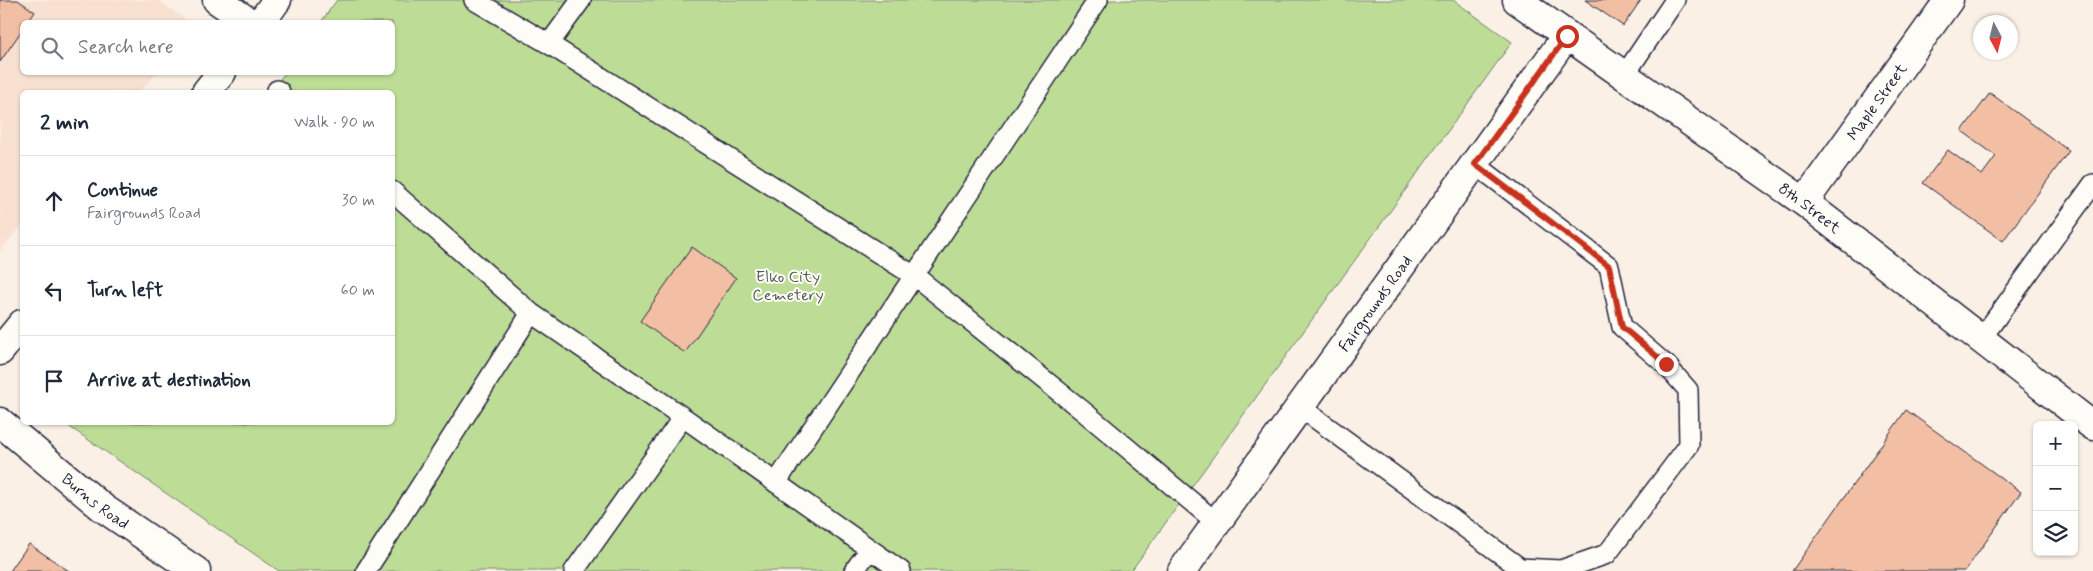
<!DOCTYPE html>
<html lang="en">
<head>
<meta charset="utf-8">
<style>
  :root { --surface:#fff; --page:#f2f2f3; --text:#1f2937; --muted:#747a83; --line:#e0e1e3 }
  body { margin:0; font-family:Mynerve,sans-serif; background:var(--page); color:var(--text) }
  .controls { position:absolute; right:15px; bottom:15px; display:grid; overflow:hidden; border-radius:8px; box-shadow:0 1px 4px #0004 }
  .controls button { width:45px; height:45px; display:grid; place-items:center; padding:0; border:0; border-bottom:1px solid var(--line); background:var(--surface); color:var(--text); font:25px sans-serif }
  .compass { position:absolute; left:1973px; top:15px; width:45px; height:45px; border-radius:50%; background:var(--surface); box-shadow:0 1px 4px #0004; rotate:173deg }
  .stop { position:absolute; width:15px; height:15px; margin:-11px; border:4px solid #c8321e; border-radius:50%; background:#fff }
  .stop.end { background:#c8321e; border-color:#fff; box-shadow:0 1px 5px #0008 }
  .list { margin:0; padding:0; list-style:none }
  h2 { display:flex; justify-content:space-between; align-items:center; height:65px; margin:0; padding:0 20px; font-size:21px }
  h2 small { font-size:16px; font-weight:400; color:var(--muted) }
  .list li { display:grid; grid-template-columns:32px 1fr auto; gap:15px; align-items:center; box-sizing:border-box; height:90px; padding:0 20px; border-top:1px solid var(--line) }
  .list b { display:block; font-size:19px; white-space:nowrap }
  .list p { margin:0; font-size:16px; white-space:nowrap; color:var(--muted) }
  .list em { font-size:16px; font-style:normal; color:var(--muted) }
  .icon { flex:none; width:28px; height:28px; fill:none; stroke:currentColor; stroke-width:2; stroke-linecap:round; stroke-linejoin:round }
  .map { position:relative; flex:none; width:2093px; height:571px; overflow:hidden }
  .search { position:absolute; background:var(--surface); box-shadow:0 1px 4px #0004; left:20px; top:20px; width:375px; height:55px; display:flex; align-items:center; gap:12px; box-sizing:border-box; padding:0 18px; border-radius:8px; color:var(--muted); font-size:19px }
  .panel { position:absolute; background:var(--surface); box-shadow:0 1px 4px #0004; left:20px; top:90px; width:375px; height:335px; border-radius:8px }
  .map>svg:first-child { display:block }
  .built { fill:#f9e1d2 }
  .green { fill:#bddd96; stroke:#708068 }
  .building { fill:#f3bfa4; stroke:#22223b }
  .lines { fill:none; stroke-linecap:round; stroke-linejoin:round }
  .lane-casing { stroke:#22223b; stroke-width:22 }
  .street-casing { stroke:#22223b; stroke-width:31 }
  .secondary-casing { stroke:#22223b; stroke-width:31 }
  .lane { stroke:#fdfcf7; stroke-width:19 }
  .street { stroke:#fdfcf7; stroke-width:28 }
  .secondary { stroke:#fdfcf7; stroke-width:28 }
  .route { stroke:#c8321e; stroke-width:6 }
  .labels { text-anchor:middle; stroke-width:4; stroke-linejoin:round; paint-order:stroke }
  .street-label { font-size:16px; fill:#22223b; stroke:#fdfcf7 }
  .park-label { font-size:16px; fill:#505a56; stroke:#fdfcf7 }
</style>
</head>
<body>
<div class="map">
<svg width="2093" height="571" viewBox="0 0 2093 571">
  <rect width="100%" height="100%" fill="#fbf0e6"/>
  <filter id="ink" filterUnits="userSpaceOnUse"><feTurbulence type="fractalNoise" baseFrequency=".02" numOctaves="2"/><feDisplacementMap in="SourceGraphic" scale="10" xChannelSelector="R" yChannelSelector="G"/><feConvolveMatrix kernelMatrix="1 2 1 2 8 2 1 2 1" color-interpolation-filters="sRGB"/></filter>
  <g filter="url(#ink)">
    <!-- built -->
    <path class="built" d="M 0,0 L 158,0 L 189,22 L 22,22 L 22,72 L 157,73 L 139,92 L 22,92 L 22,225 L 0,251 Z"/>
    <!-- green -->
    <path class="green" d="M 337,0 L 1453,0 L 1512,42 L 1131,571 L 279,571 L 64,423 L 392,422 L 392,92 L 270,92 L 285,73 L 392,72 L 392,22 L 321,22 Z"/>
    <!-- building -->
    <path class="building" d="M 0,0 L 18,0 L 35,12 L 28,22 L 22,22 L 22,30 L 0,62 Z
      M 1585,0 L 1641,0 L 1623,26 Z
      M 1990,93 L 2069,151 L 2003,241 L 1923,183 L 1948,150 L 1982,175 L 1996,156 L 1962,131 Z
      M 692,247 L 736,278 L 685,353 L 640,321 Z
      M 1906,410 L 2021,492 L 1965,571 L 1792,571 Z
      M 29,544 L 69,571 L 10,571 Z"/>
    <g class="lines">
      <defs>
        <path id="lane" d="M 474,0 L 549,44 L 916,277 L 1083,411 L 1217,523
          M 549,44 L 581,0
          M 1624,76 L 1675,0
          M 277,90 L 280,92
          M 392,191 L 531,313 L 683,417 L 901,571
          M 1981,339 L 2093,184
          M 1300,407 L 1520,568 L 1561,570 L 1607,554 L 1689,445 L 1688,390 L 1666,365 L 1622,327 L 1609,266 L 1475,164
          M 776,483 L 1098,0
          M 366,571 L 531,313
          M 574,571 L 683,417
          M 854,571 L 869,550"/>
        <g id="street">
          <path id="s1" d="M 1517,0 L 1804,202 L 2093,426"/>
          <path id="s2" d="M 1804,202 L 1949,0"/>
          <path id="s3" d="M 0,422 L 103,508 L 196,571"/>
          <path id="s4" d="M 1182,571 L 1567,35"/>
        </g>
        <path id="secondary" d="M 217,0 L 249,22
          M 261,22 L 277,0
          M 206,92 L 222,72
          M 0,351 L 22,324"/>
      </defs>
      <!-- lane casing -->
      <use href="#lane" class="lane-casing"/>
      <!-- street casing -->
      <use href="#street" class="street-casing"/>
      <!-- secondary casing -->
      <use href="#secondary" class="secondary-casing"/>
      <!-- lane -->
      <use href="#lane" class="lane"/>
      <!-- street -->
      <use href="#street" class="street"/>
      <!-- secondary -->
      <use href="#secondary" class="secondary"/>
    </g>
  </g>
  <g class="lines" filter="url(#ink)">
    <!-- route -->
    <path class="route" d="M 1567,36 L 1475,164 L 1609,266 L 1622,327 L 1666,364"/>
  </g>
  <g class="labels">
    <!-- street labels -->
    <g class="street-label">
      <text dy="6" stroke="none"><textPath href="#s2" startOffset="124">Maple Street</textPath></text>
      <text dy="6" stroke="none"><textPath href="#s1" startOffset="359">8th Street</textPath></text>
      <text dy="6" stroke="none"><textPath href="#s4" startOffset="330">Fairgrounds Road</textPath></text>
      <text dy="6" stroke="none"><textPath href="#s3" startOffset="124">Burns Road</textPath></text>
    </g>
    <!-- park labels -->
    <g class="park-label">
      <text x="788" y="282">Elko City<tspan x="788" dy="18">Cemetery</tspan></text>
    </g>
  </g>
</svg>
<div class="controls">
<button>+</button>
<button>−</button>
<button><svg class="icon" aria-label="layers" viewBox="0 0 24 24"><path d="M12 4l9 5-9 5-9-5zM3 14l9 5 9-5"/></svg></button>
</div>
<svg class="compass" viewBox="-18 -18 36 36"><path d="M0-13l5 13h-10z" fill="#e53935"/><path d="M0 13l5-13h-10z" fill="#747a83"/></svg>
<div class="stop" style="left:1567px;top:36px"></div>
<div class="stop end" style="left:1666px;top:364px"></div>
<div class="search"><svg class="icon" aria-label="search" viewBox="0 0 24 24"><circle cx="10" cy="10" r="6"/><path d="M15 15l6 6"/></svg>Search here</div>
<section class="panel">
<h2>2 min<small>Walk · 90 m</small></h2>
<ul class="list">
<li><svg class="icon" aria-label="ahead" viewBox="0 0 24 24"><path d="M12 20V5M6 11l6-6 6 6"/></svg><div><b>Continue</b><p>Fairgrounds Road</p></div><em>30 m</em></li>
<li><svg class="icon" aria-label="left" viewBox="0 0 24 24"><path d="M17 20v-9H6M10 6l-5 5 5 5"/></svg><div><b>Turn left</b></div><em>60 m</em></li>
<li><svg class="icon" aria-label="arrive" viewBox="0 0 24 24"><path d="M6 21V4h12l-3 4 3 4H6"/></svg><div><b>Arrive at destination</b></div></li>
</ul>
</section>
</div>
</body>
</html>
